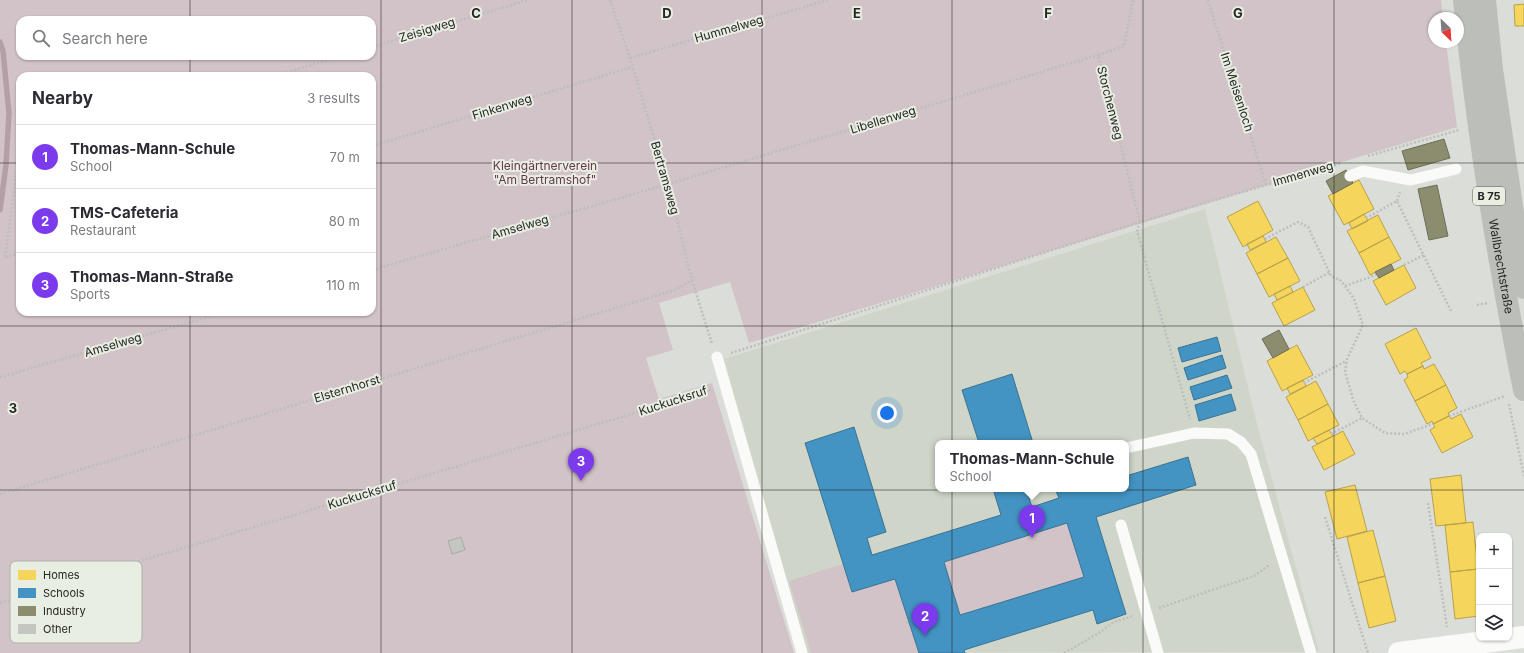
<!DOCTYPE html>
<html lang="en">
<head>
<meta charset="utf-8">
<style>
  :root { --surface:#fff; --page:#f2f2f3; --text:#2b2b33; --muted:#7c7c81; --line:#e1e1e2; --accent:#7c3aed }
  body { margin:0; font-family:Inter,sans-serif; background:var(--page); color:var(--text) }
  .controls { position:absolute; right:12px; bottom:12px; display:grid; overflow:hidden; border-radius:8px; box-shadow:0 1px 3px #0004 }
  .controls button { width:36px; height:36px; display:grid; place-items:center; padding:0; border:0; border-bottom:1px solid var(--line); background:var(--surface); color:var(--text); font:20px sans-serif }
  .compass { position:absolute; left:1428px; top:12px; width:36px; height:36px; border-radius:50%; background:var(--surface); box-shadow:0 1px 3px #0004; rotate:155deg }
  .you { position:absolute; left:887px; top:413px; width:14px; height:14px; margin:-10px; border:3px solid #fff; border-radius:50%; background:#1a73e8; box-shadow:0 0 0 6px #1a73e833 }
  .badge { display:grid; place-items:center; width:26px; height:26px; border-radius:50%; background:var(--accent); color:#fff; font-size:13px; font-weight:700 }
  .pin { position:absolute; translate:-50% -33px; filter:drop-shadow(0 1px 2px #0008) }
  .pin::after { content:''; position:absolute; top:21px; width:14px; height:12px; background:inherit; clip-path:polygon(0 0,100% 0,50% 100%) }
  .popup { position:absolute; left:935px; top:440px; width:194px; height:52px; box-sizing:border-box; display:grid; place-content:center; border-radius:8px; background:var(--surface); filter:drop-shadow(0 1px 3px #0005); font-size:13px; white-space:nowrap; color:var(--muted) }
  .popup b { font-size:15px; color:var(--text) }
  .popup::after { content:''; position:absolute; left:50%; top:100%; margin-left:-8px; border:8px solid transparent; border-top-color:var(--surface) }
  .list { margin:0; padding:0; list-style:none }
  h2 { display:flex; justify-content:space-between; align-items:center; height:52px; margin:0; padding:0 16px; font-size:17px }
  h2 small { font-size:13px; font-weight:400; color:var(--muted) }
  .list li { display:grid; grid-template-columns:26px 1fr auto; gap:12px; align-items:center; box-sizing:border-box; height:64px; padding:0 16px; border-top:1px solid var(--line) }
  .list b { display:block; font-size:15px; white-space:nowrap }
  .list p { margin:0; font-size:13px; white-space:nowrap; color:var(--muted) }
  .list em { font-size:13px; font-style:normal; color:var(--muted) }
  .icon { flex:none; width:22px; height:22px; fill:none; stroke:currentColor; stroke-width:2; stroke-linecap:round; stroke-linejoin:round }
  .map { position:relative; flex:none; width:1524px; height:653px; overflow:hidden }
  .search { position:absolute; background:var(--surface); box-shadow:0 1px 3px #0004; left:16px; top:16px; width:360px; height:44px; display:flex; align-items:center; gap:10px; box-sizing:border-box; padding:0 14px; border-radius:12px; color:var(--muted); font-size:15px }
  .panel { position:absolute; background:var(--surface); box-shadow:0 1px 3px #0004; left:16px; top:72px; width:360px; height:244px; border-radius:12px }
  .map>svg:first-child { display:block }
  .built { fill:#cfd6c9; fill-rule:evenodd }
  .green { fill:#d1c3c7; fill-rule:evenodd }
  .homes { fill:#f6d55c; stroke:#b7a14b }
  .schools { fill:#4393c3; stroke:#3a7393; fill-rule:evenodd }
  .industry { fill:#8c8c6e; stroke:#6d6e58 }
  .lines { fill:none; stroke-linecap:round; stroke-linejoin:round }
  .stream { stroke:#b59fa7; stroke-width:5.5 }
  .building { fill:#c4c6c2; stroke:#a9aba7 }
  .path { stroke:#bebfbd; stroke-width:2.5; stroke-dasharray:2 2; stroke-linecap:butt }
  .service { stroke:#fafaf9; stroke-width:11 }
  .minor { stroke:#fafaf9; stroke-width:22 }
  .primary { stroke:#bcbfb9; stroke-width:22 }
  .grid { fill:none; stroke:#252723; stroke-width:1; stroke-opacity:0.55 }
  .labels { text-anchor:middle; stroke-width:4; stroke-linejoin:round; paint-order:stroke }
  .shield { fill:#e8eee2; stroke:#60635c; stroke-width:1 }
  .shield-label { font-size:11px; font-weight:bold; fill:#252723 }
  .street-label { font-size:12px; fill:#252723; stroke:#e8eee2 }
  .park-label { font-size:12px; fill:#67374e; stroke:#e8eee2 }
  .key { fill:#e8eee2; stroke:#aeb2a9; stroke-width:1 }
  .key-label { font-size:11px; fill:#252723 }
  .grid-label { font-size:13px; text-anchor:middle; font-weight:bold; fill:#252723; stroke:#e8eee2; stroke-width:4; stroke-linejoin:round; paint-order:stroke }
</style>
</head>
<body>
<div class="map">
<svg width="1524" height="653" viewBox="0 0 1524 653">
  <rect width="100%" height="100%" fill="#dbded8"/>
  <!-- built -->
  <path class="built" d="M 1205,209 L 1257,424 L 1319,652 L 808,653 L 724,359 ZM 938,443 L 1126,443 L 1126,489 L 938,489 Z"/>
  <!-- green -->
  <path class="green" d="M 0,0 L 1441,0 L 1443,18 L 1434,18 L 1434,42 L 1446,42 L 1457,127 L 749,343 L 730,282 L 659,303 L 673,350 L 646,358 L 659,399 L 712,383 L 794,653 L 0,653 ZM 20,20 L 372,20 L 372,56 L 20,56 ZM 20,76 L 372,76 L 372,312 L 20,312 Z
    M 1067,523 L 1084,577 L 960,615 L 944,562 Z
    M 843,564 L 852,592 L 895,579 L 919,653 L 811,653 L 789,581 Z"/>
  <!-- homes -->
  <path class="homes" d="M 1524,4 L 1524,26 L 1515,26 L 1514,5 Z
    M 1359,180 L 1374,209 L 1344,225 L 1328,196 Z
    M 1258,201 L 1273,230 L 1243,247 L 1227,217 Z
    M 1364,214 L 1368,221 L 1352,229 L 1349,223 Z
    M 1378,215 L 1389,237 L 1359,253 L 1347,231 Z
    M 1263,236 L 1266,242 L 1250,250 L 1247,244 Z
    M 1276,237 L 1288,258 L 1257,274 L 1246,253 Z
    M 1389,237 L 1401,259 L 1370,275 L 1359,253 Z
    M 1288,258 L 1300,281 L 1269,297 L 1257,274 Z
    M 1404,265 L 1416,288 L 1386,305 L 1373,281 Z
    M 1290,286 L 1293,292 L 1277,300 L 1274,294 Z
    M 1303,287 L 1315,310 L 1284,326 L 1272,303 Z
    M 1416,328 L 1431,358 L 1421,363 L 1423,366 L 1407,374 L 1405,371 L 1400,374 L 1385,344 Z
    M 1297,345 L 1313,375 L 1282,391 L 1267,361 Z
    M 1434,364 L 1446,385 L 1415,401 L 1404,380 L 1408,377 L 1407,374 L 1423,366 L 1424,369 Z
    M 1303,380 L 1306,386 L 1290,394 L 1287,388 Z
    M 1316,381 L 1328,404 L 1298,420 L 1286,397 Z
    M 1446,385 L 1457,408 L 1448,413 L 1449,416 L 1433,424 L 1432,421 L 1427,424 L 1415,401 Z
    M 1328,404 L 1339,425 L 1308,441 L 1298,420 Z
    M 1461,414 L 1473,437 L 1442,453 L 1430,430 L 1435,427 L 1433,424 L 1449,416 L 1451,419 Z
    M 1329,430 L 1333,436 L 1317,444 L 1313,438 Z
    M 1343,431 L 1355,454 L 1324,470 L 1312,447 Z
    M 1461,475 L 1466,523 L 1436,526 L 1430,479 Z
    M 1355,485 L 1367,531 L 1337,539 L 1325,492 Z
    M 1473,522 L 1478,569 L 1450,572 L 1445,525 Z
    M 1373,530 L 1385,576 L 1358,583 L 1347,537 Z
    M 1478,569 L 1479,616 L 1455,619 L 1450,572 Z
    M 1385,576 L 1396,621 L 1369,628 L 1358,583 Z"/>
  <!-- schools -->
  <path class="schools" d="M 1217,337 L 1221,351 L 1182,362 L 1178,348 Z
    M 1222,355 L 1226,368 L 1188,380 L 1184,368 Z
    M 1012,374 L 1033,443 L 979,443 L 962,390 Z
    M 1227,375 L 1232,388 L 1194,400 L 1190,387 Z
    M 1231,394 L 1236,410 L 1199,421 L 1195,405 Z
    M 854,427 L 886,532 L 867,538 L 872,555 L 1001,515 L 993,489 L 1026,489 L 1032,507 L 1059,498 L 1055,489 L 1126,489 L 1126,476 L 1188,457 L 1196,485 L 1096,517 L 1126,614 L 1097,624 L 1093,610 L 964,650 L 965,653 L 919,653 L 895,579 L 852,592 L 805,443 ZM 1067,523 L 1084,577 L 960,615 L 944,562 Z"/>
  <!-- industry -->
  <path class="industry" d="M 1444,139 L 1450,158 L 1408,170 L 1402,151 Z
    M 1346,170 L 1353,183 L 1333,194 L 1326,181 Z
    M 1437,185 L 1448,236 L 1429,240 L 1418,189 Z
    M 1391,264 L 1394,270 L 1379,278 L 1375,272 Z
    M 1279,330 L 1289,349 L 1273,358 L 1262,339 Z"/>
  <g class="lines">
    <!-- stream -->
    <path class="stream" d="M 0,42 L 3,51 L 9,113 L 6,165 L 0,210"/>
  </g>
  <!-- building -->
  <path class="building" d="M 461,537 L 465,550 L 452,554 L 448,541 Z"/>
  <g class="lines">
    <!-- path -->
    <path class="path" d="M 610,0 L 630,58 L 668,184 L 692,280 L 712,344
      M 1133,0 L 1124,46 L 1098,55 L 1140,222
      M 1208,0 L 1266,185
      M 372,47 L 528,0
      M 630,58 L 828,0
      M 275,76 L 341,56
      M 372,146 L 632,67
      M 20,152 L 19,153 L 5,258 L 20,253
      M 1368,156 L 1459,130
      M 1397,201 L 1400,192
      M 1366,218 L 1397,201 L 1451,311
      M 1140,222 L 1137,231 L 1190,419
      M 1265,239 L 1298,222 L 1308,227 L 1331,276 L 1340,280 L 1345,286 L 1354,299 L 1363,325 L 1347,359 L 1345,372 L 1354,402 L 1362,418 L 1385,433 L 1404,434 L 1433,424
      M 1404,265 L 1424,255
      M 372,270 L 668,184 L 1098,55
      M 1345,286 L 1376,275
      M 1303,287 L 1330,272
      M 1477,305 L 1487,303
      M 731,353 L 1140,222 L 1342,163
      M 0,377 L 226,312
      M 1304,383 L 1346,361
      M 1509,404 L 1524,476
      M 1449,416 L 1505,396
      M 1331,434 L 1362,418
      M 0,494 L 675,290 L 692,280
      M 1428,503 L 1447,627
      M 1325,517 L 1368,653
      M 0,603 L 655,407 L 712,389
      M 1159,608 L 1254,576 L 1269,565
      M 906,623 L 909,622
      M 1064,653 L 1099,633 L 1114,622 L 1133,616"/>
    <!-- service -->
    <path class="service" d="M 1350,176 L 1363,171 L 1411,180 L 1456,169
      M 717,357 L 802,653
      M 1126,448 L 1194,433 L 1228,434 L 1241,442 L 1251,454 L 1311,653
      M 1121,525 L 1158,653"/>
    <!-- minor -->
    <path class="minor" d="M 1399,653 L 1524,637"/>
    <!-- primary -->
    <g class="primary">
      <path id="s1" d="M 1464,0 C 1477,131 1498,261 1524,390"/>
      <path d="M 1485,0 L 1492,69 L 1524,288"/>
    </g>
  </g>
  <!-- grid -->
  <path class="grid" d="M 190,0 L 190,20M 381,0 L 381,653M 572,0 L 572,653M 762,0 L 762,653M 952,0 L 952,653M 1143,0 L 1143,653M 1334,0 L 1334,653M 190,56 L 190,76M 0,163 L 20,163M 372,163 L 1524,163M 190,312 L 190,653M 0,326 L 1524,326M 0,490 L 1524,490"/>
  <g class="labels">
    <!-- shield labels -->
    <rect class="shield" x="1473" y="187" width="32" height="18" rx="3"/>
    <g class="shield-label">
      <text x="1489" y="200">B 75</text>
    </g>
    <!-- street labels -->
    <g class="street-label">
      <text transform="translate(729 29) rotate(-16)" y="4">Hummelweg</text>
      <text transform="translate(427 30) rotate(-17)" y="4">Zeisigweg</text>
      <text transform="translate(1237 92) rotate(72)" y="4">Im Meisenloch</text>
      <text transform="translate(1110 103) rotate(76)" y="4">Storchenweg</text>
      <text transform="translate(502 107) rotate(-17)" y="4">Finkenweg</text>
      <text transform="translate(883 120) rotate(-17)" y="4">Libellenweg</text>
      <text transform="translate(1303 174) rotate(-16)" y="4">Immenweg</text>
      <text transform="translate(665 178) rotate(74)" y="4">Bertramsweg</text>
      <text transform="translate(520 227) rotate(-16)" y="4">Amselweg</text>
      <text dy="4" stroke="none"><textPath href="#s1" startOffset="269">Wallbrechtstraße</textPath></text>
      <text transform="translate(113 345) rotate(-16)" y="4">Amselweg</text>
      <text transform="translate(347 389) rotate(-17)" y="4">Elsternhorst</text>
      <text transform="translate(673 401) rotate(-18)" y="4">Kuckucksruf</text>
      <text transform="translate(362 495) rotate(-17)" y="4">Kuckucksruf</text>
    </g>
    <!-- park labels -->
    <g class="park-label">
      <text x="545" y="170">Kleingärtnerverein<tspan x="545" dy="14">"Am Bertramshof"</tspan></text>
    </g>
  </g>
  <!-- legend -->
  <rect x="10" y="561" width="132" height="82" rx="6" class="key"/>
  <rect x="18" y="570" width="18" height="10" fill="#f6d55c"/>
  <rect x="18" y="588" width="18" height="10" fill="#4393c3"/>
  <rect x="18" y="606" width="18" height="10" fill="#8c8c6e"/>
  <rect x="18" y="624" width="18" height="10" fill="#c4c6c2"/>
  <g class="key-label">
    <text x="43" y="579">Homes</text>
    <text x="43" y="597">Schools</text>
    <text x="43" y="615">Industry</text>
    <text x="43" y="633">Other</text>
  </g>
  <g class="grid-label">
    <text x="476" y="18">C</text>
    <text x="667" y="18">D</text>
    <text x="857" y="18">E</text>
    <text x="1048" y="18">F</text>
    <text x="1238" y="18">G</text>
    <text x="13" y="413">3</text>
  </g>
</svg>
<div class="controls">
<button>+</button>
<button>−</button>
<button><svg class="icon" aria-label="layers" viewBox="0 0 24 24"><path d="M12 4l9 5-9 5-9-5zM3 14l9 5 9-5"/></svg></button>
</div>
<svg class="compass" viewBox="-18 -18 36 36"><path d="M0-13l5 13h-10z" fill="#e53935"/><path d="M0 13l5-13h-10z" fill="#7c7c81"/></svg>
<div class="you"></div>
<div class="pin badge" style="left:1032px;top:538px">1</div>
<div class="popup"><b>Thomas-Mann-Schule</b>School</div>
<div class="pin badge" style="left:925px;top:636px">2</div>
<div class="pin badge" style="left:581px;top:481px">3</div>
<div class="search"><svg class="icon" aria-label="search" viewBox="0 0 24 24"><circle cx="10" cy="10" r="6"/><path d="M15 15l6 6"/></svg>Search here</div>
<section class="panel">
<h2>Nearby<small>3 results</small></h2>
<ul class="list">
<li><span class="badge">1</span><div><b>Thomas-Mann-Schule</b><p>School</p></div><em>70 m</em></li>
<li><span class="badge">2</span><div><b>TMS-Cafeteria</b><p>Restaurant</p></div><em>80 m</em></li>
<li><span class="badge">3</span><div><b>Thomas-Mann-Straße</b><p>Sports</p></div><em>110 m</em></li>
</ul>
</section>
</div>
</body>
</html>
